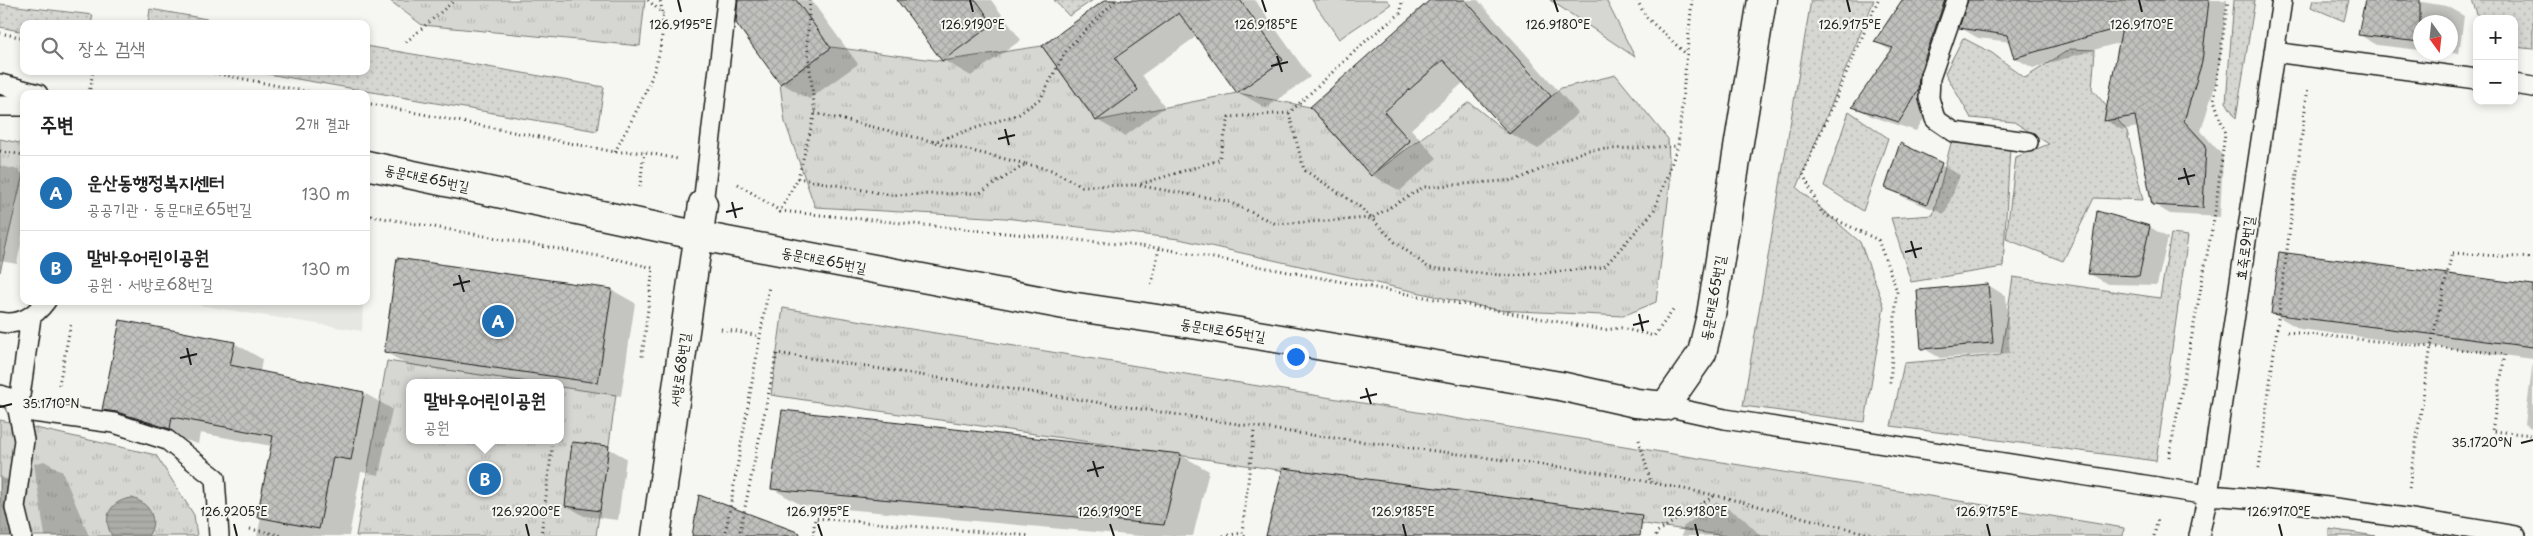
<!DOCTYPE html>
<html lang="ko">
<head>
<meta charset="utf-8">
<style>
  :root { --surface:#fff; --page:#f2f2f2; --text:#222; --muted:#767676; --line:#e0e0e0; --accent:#1f6fb2 }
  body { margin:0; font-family:"Playpen Sans","Poor Story",sans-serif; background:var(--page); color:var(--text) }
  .controls { position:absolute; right:15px; top:15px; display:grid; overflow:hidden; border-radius:10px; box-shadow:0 2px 8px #0003 }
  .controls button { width:45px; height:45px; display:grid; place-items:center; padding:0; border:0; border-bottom:1px solid var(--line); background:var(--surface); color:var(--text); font:25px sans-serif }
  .compass { position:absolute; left:2413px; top:15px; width:45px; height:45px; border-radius:50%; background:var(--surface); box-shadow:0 2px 8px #0003; rotate:165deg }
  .you { position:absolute; left:1295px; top:356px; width:18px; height:18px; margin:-12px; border:4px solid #fff; border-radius:50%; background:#1a73e8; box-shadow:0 0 0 8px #1a73e833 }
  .badge { display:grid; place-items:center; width:32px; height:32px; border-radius:50%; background:var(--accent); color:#fff; font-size:16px; font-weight:700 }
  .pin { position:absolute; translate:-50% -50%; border:2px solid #fff; box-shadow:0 1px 5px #0006 }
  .popup { position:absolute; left:406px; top:379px; width:158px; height:65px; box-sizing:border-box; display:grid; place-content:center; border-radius:10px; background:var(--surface); filter:drop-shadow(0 1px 4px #0005); font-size:16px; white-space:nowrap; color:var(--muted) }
  .popup b { font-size:19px; color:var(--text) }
  .popup::after { content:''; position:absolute; left:50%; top:100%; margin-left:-10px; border:10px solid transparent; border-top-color:var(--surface) }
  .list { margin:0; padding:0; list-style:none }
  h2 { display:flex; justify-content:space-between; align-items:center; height:65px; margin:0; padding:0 20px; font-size:21px }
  h2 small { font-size:16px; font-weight:400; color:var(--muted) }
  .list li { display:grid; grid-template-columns:32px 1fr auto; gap:15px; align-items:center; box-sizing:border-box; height:75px; padding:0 20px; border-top:1px solid var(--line) }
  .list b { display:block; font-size:19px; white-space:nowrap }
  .list p { margin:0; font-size:16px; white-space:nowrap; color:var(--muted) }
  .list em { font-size:16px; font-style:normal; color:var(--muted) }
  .icon { flex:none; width:28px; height:28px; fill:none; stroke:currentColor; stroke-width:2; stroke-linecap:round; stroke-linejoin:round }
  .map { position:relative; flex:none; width:2533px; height:536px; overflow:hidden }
  .search { position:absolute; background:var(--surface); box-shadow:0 2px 8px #0003; left:20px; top:20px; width:350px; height:55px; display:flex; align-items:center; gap:12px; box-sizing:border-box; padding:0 18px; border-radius:10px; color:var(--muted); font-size:19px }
  .panel { position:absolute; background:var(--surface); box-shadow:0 2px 8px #0003; left:20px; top:90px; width:350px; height:215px; border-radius:10px }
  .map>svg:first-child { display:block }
  .built { fill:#e6e6e2 }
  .grass { fill:url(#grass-dots); stroke:#797977 }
  .park { fill:url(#park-tufts); stroke:#797977 }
  .garden { fill:#d6d6d2; stroke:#797977 }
  .water { fill:url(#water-rules); stroke:#727271 }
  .shadow { fill:#0003 }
  .building { fill:url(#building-cross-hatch); stroke:#1c1c1c }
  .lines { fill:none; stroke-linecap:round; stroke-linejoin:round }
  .lane-casing { stroke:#1c1c1c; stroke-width:22 }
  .street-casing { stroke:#1c1c1c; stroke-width:31 }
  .path { stroke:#1c1c1c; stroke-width:3; stroke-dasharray:1 4; stroke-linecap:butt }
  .lane { stroke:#f6f6f2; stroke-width:19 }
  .street { stroke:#f6f6f2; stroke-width:28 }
  .ticks { fill:none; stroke:#1c1c1c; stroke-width:2 }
  .labels { text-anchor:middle; stroke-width:4; stroke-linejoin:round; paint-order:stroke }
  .street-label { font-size:14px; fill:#1c1c1c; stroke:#f6f6f2 }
  .ticks-label { font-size:12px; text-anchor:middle; fill:#1c1c1c; stroke:#f6f6f2; stroke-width:4; stroke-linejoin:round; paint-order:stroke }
</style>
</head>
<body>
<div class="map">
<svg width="2533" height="536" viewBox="0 0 2533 536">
  <defs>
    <pattern id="grass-dots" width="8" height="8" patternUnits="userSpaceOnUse" patternTransform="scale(1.25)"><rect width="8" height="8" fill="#d6d6d2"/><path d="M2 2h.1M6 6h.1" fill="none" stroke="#b7b7b4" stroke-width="1.8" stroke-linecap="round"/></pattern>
    <pattern id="park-tufts" width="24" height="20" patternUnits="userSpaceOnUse" patternTransform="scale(1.25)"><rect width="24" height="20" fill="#d6d6d2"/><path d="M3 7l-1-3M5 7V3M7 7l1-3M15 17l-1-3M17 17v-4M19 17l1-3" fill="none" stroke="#b7b7b4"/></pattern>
    <pattern id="water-rules" width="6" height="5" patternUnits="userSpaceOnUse" patternTransform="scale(1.25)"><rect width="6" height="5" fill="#acaca9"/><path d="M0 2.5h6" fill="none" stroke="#939391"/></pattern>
    <pattern id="building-cross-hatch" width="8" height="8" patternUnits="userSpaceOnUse" patternTransform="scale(1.25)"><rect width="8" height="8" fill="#c0c0bd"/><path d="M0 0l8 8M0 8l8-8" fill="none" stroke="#a4a4a2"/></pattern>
  </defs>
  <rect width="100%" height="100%" fill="#f6f6f2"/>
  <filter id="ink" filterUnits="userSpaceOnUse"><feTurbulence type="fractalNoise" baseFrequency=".02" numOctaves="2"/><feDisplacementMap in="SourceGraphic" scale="10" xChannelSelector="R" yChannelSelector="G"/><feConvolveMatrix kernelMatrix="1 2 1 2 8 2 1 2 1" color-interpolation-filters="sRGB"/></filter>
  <g filter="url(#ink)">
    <!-- built -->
    <path class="built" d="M 173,301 L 363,301 L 362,331 Z"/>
    <!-- grass -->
    <path class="grass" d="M 1054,0 L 1093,0 L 1069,16 Z
      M 1811,0 L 1874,0 L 1797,188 L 1860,242 L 1884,306 L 1865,422 L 1743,406 Z
      M 2234,0 L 2255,0 L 2236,118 L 2226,102 Z
      M 2313,0 L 2349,0 L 2344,21 L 2311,7 Z
      M 2472,0 L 2533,0 L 2533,49 L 2514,47 L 2514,19 L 2479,19 Z
      M 0,4 L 93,15 L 91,24 L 24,24 L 24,32 L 0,27 Z
      M 150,9 L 235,24 L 148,24 Z
      M 1963,38 L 1992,53 L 2025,78 L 2070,49 L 2095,50 L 2092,89 L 2127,131 L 2143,200 L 2094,198 L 2063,261 L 2006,239 L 2016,157 L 2049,144 L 2014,122 L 1971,118 L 1945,73 Z
      M 366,46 L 604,87 L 597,131 L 251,71 L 366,71 Z
      M 1849,111 L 1888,138 L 1863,211 L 1824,186 Z
      M 1951,143 L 2010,148 L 2003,267 L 1911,282 L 1891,218 L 1933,215 Z
      M 2171,234 L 2188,236 L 2156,461 L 1891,426 L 1904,363 L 2001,355 L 2013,277 L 2160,298 Z
      M 2329,529 L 2376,536 L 2329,536 Z"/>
    <!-- park -->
    <path class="park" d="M 389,0 L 645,0 L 640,46 L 422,25 Z
      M 1042,46 L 1096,121 L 1237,93 L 1310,107 L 1371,176 L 1469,102 L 1509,134 L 1561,88 L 1616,75 L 1668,139 L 1670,184 L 1656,302 L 1623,316 L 1497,310 L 1179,239 L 1005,218 L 815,207 L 785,122 L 780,84 L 831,47 L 942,61 Z
      M 0,139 L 24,144 L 24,170 L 0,272 Z
      M 783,308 L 2124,528 L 2123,536 L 1726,536 L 771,395 Z
      M 387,361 L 534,383 L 410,383 L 410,440 L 560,440 L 560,387 L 616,395 L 596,536 L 356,536 Z
      M 0,420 L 156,455 L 194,515 L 197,536 L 0,536 Z"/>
    <!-- garden -->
    <path class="garden" d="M 1312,0 L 1387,0 L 1391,4 L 1339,39 Z
      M 1550,0 L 1606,0 L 1635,57 Z"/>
    <!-- water -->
    <path class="water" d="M 132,498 C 150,503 159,520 148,536 L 112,536 C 101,517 111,500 132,498 Z"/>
    <!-- shadow -->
    <path class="shadow" d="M 725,0 L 737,0 L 742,3 L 742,0 L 811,0 L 858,64 L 809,99 L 781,83 L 738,7 Z
      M 899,0 L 991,0 L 1021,40 L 971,76 L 943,60 Z
      M 1108,0 L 1255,0 L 1310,77 L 1266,108 L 1238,92 L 1197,36 L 1142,75 L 1165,107 L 1125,136 L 1097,120 Z
      M 1432,0 L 1478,0 L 1578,113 L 1538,149 L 1509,133 L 1464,82 L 1411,129 L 1437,158 L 1400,191 L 1372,175 L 1311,107 Z
      M 1906,0 L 2227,0 L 2219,72 L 2201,131 L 2223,156 L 2220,217 L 2170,214 L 2153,204 L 2138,127 L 2122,130 L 2105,120 L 2121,42 L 2033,68 L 2015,58 L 2011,42 L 1978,38 L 1961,28 L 1968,2 L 1963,6 L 1936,85 L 1935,101 L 1916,131 L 1871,116 L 1854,106 L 1892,51 L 1876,42 Z
      M 2366,0 L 2410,0 L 2446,6 L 2464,16 L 2459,54 L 2448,52 L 2450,52 L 2450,22 L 2420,22 L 2420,50 L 2377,45 L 2360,35 Z
      M 1901,145 L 1960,175 L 1945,214 L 1905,198 L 1887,188 Z
      M 0,166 L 15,169 L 24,174 L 24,227 L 17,264 L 0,261 Z
      M 2098,212 L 2150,227 L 2168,238 L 2157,285 L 2108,284 L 2090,274 Z
      M 1988,285 L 2006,296 L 2010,353 L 1940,358 L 1923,348 Z
      M 2533,286 L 2533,359 L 2300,329 L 2272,313 Z
      M 612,290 L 635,303 L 621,396 L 560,387 L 560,383 L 531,383 L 408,365 L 385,352 Z
      M 234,343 L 262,359 L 260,372 L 364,393 L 392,409 L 379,475 L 361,472 L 349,536 L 257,536 L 261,518 L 259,517 L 272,446 L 200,433 L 198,444 L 147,428 L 131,426 L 103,409 Z
      M 2533,360 L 2533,429 L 2525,424 Z
      M 783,411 L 1181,455 L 1209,471 L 1193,536 L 1139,536 L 801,505 L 773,489 Z
      M 608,448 L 626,458 L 618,520 L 584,516 L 566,505 Z
      M 44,461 L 62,471 L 89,536 L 45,536 L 34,464 Z
      M 0,476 L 29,492 L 21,536 L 0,536 Z
      M 1716,502 L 1742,517 L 1761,536 L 1682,536 L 1683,527 Z"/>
    <!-- building -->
    <path class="building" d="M 738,0 L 796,0 L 831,48 L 780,84 L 736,23 Z
      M 897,0 L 976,0 L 993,24 L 942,61 Z
      M 1105,0 L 1240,0 L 1283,60 L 1237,93 L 1179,13 L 1115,58 L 1138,90 L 1096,121 L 1042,46 Z
      M 1430,0 L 1465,0 L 1551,96 L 1509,134 L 1443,60 L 1384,112 L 1410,141 L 1371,176 L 1310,107 Z
      M 1902,0 L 1945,0 L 1919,75 L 1918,91 L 1899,122 L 1852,107 L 1893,48 L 1874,42 Z
      M 1968,0 L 2209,0 L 2202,62 L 2184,121 L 2206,145 L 2203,208 L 2152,205 L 2135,116 L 2104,121 L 2122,27 L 2014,58 L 2007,35 L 1959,28 Z
      M 2365,0 L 2420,0 L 2420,42 L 2358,35 Z
      M 1900,143 L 1942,163 L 1927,204 L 1885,188 Z
      M 2097,211 L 2150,226 L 2139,276 L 2088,274 Z
      M 2279,252 L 2533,285 L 2533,347 L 2271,314 Z
      M 397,258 L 612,289 L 598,383 L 384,352 Z
      M 1988,284 L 1993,343 L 1921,349 L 1917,290 Z
      M 120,320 L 235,342 L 230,365 L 364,392 L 351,460 L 333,457 L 319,529 L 257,517 L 273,436 L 172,417 L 170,429 L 117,412 L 102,410 Z
      M 782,410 L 1181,454 L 1164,525 L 771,489 Z
      M 572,442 L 609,446 L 600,511 L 565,506 Z
      M 1283,468 L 1642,515 L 1640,536 L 1266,536 Z
      M 699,495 L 800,533 L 799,536 L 692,536 Z"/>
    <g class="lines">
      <defs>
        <path id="lane" d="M 1957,0 L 1930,78 L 1929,98 L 1935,119 L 1954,132 L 2028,142
          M 2274,52 L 2477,79
          M 0,84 L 38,94
          M 2514,84 L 2533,87
          M 0,106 L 24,106
          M 703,204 L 727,0
          M 0,322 C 19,326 35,316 46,301
          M 0,395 L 12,399 L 18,410
          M 1665,406 L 1725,419 L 2208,495 C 2312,502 2414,519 2516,536
          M 18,410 L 114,423 L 167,440 L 215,478 L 219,536
          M 22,536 L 15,507 L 24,440 L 18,410 L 31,317
          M 2199,536 L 2208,495 L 2282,0"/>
        <path id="street" d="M 366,165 L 700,236 L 1070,306 L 1198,325 L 1560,386 L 1636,403 L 1665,406 L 1702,353 L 1711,315 L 1762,0
          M 656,536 L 703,204"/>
      </defs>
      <!-- lane casing -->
      <use href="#lane" class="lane-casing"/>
      <!-- street casing -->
      <use href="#street" class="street-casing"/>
      <!-- path -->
      <path class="path" d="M 648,0 L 663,14
        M 810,0 L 807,43 L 815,113 L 798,178 L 891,195 L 980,193 L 1026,164 L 815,113
        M 1637,0 L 1646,17 L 1685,53
        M 1878,0 L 1803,174 L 1822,213 L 1878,240 L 1897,291 L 1890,383
        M 0,33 L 24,38
        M 406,42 L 455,0
        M 204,71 L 319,94
        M 89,94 L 93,71
        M 366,103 L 615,152 L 644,152 L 678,159
        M 1289,113 L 1304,170 L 1359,206 L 1395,242 L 1429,268 L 1512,276 L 1604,267 L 1654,211 L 1678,146 L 1692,0
        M 933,142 L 1019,114 L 1041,98 L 1067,49 L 1116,0
        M 0,151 L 24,155
        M 615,152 C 639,105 672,55 660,0
        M 1026,164 L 1051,170 L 1082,186 L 1135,185
        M 738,184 L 780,211 L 1159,248 L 1603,330 L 1621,328 L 1654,336 L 1674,309
        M 1141,184 L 1219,160 L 1229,117 L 1289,113 L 1369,38 L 1401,13 L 1402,0
        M 1135,185 L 1227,201 L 1276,224 L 1372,218 L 1424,187 L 1516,180 L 1587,150 L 1678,146
        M 640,187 L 644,152
        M 779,213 L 798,178
        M 366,215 L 621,260 L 653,268 L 642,357
        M 1152,284 L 1159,248
        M 721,329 L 760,336
        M 2287,332 L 2505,354 L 2492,431 L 2533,435
        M 59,385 L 71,323
        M 1639,440 L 1651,483
        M 2169,457 L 2215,213 L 2225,133 L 2214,100 L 2228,0
        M 2259,468 L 2308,87
        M 2409,488 L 2431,346 L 2452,253 L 2533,258
        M 250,529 L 284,536
        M 541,536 L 553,440
        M 725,536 L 769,286
        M 739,536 L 777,353 L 1303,434 L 1598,472 L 1714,495 L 1877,536
        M 813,536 L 815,518 L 1031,536
        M 1223,536 L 1242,533
        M 1245,536 L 1242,533 L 1254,431
        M 1656,536 L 1657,532 L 1714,496
        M 2154,536 L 2158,519"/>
      <!-- lane -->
      <use href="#lane" class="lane"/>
      <!-- street -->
      <use href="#street" class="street"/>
    </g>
  </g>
  <!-- ticks -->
  <path class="ticks" d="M 678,0 L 681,12M 970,0 L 973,12M 1262,0 L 1266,12M 1554,0 L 1558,12M 1847,0 L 1850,12M 2139,0 L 2142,12M 1277,56 L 1282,72M 1271,66 L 1288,62M 1005,129 L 1009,145M 998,139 L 1015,135M 2184,168 L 2189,185M 2178,179 L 2195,175M 732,202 L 736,218M 726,212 L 743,208M 1911,241 L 1916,258M 1905,252 L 1922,248M 459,275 L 464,292M 453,285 L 470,281M 1639,314 L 1643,331M 1633,325 L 1649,321M 187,348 L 191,365M 180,358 L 197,354M 1366,388 L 1371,404M 1360,398 L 1377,394M 0,407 L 12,404M 2521,443 L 2533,440M 1093,461 L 1098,477M 1087,471 L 1104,467M 234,524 L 237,536M 526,524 L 529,536M 818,524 L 822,536M 1110,524 L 1114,536M 1403,524 L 1406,536M 1695,524 L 1698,536M 1987,524 L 1990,536M 2279,524 L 2282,536"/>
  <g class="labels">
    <!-- street labels -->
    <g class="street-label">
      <text transform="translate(427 178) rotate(12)" y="5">동문대로65번길</text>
      <text transform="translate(2245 248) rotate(-82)" y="5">효죽로9번길</text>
      <text transform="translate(824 260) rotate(11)" y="5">동문대로65번길</text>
      <text transform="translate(1713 298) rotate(-80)" y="5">동문대로65번길</text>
      <text transform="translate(1223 330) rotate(9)" y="5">동문대로65번길</text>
      <text transform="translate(680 370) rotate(-82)" y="5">서방로68번길</text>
    </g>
  </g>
  <g class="ticks-label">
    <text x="681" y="29">126.9195°E</text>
    <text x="973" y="29">126.9190°E</text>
    <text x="1266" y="29">126.9185°E</text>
    <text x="1558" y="29">126.9180°E</text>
    <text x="1850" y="29">126.9175°E</text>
    <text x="2142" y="29">126.9170°E</text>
    <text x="51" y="408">35.1710°N</text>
    <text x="2482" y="447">35.1720°N</text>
    <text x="234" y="516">126.9205°E</text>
    <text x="526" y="516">126.9200°E</text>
    <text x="818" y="516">126.9195°E</text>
    <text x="1110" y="516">126.9190°E</text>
    <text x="1403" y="516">126.9185°E</text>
    <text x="1695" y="516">126.9180°E</text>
    <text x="1987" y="516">126.9175°E</text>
    <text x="2279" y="516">126.9170°E</text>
  </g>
</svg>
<div class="controls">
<button>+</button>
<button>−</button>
</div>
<svg class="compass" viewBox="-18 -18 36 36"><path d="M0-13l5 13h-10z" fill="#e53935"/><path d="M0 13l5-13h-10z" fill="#767676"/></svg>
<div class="you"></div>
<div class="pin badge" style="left:498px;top:321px">A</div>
<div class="pin badge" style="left:485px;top:479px">B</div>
<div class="popup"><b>말바우어린이공원</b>공원</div>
<div class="search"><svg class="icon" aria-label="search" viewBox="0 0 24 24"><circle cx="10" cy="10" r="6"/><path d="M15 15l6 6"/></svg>장소 검색</div>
<section class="panel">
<h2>주변<small>2개 결과</small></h2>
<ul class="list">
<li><span class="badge">A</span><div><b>운산동행정복지센터</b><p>공공기관 · 동문대로65번길</p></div><em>130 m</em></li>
<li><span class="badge">B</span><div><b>말바우어린이공원</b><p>공원 · 서방로68번길</p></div><em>130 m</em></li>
</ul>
</section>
</div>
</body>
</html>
